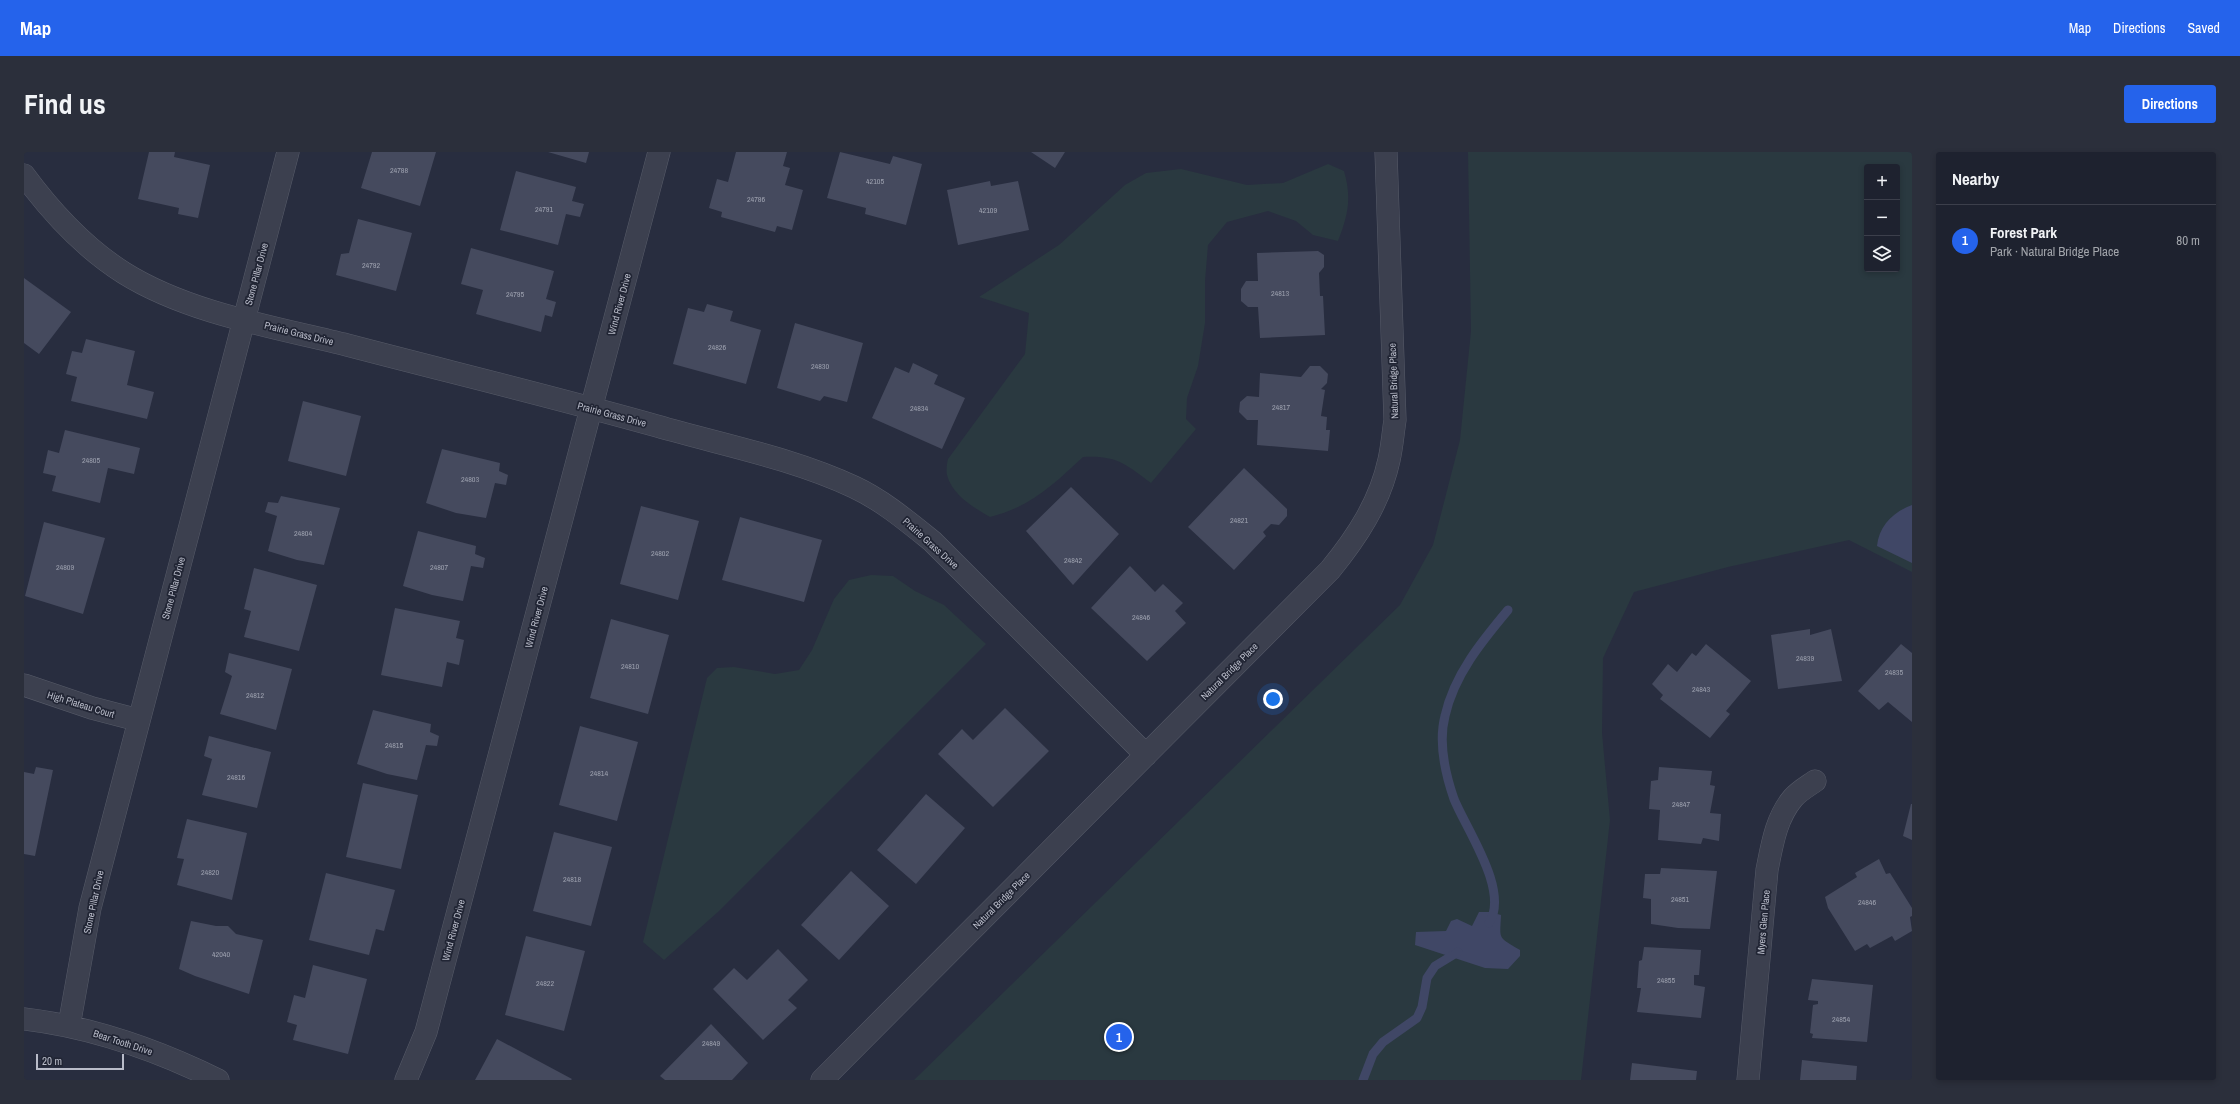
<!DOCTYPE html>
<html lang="en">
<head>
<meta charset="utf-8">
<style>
  :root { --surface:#1e222f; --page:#2b2f3b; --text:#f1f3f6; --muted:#a1a4aa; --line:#3c3f4b; --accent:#2563eb }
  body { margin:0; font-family:"Archivo Narrow",sans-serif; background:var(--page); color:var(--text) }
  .controls { position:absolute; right:12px; top:12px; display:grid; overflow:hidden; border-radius:4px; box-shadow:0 2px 6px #0003 }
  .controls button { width:36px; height:36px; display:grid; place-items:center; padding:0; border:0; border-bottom:1px solid var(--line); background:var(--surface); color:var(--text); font:20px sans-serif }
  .scale { position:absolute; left:12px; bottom:10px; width:88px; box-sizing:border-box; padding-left:4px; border:2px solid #b9bcc9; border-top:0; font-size:11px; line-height:14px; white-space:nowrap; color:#b9bcc9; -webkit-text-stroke:3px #212534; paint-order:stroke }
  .you { position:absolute; left:1249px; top:547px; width:14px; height:14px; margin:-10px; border:3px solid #fff; border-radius:50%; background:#1a73e8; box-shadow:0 0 0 6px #1a73e833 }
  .badge { display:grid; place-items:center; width:26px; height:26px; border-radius:50%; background:var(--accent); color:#fff; font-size:13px; font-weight:700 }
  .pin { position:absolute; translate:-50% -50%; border:2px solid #fff; box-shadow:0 1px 4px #0006 }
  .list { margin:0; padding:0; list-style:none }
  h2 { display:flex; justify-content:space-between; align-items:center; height:52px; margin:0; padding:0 16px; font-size:17px }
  h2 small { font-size:13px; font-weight:400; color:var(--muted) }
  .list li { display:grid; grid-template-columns:26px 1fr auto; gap:12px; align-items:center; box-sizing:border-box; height:72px; padding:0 16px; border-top:1px solid var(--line) }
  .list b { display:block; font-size:15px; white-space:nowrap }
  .list p { margin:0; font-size:13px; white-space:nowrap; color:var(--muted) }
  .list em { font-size:13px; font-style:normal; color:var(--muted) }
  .icon { flex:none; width:22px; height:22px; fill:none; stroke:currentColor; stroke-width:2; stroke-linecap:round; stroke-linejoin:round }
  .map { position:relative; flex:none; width:1888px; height:928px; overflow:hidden; border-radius:4px }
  header { display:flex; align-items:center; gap:24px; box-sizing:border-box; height:56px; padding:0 20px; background:var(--accent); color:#fff }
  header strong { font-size:19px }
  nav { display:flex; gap:22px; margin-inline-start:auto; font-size:14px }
  .intro { display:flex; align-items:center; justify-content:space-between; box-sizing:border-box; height:96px; padding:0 24px }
  h1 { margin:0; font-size:28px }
  .button { padding:10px 18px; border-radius:4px; background:var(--accent); color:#fff; font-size:14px; font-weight:700 }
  main { display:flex; gap:24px; padding:0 24px }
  aside { flex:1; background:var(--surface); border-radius:4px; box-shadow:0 2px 6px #0003 }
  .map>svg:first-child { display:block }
  .green { fill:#2a3940; fill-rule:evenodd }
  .water { fill:#404766 }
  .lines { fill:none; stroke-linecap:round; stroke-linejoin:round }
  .stream { stroke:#404766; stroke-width:9 }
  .building { fill:#454a5e }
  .minor-casing { stroke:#575b69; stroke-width:23 }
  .minor { stroke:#3c404f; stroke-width:22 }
  .labels { text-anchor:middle; stroke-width:3.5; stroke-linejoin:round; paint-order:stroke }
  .number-label { font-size:8px; fill:#9ca0ae }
  .street-label { font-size:10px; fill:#b9bcc9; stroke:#212534 }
</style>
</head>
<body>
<header>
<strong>Map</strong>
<nav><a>Map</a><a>Directions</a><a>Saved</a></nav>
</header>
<div class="intro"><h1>Find us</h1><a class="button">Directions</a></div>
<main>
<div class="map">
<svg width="1888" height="928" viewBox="0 0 1888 928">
  <rect width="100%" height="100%" fill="#282d3f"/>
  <!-- green -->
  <path class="green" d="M 1444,0 L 1888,0 L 1888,420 L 1825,388 L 1704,415 L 1610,440 L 1579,506 L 1578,581 L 1586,668 L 1557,928 L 890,928 L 1376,453 L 1409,393 L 1436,288 L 1447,179 ZM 1843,15 L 1873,15 L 1873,117 L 1843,117 Z
    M 1304,12 L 1320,19 C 1328,46 1324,63 1314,89 L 1289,83 L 1272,69 L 1244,59 L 1203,70 L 1184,93 L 1181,129 L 1181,171 L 1174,214 L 1163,246 L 1162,267 L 1172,277 L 1127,331 C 1102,312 1092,303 1059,305 C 1029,333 1006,355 966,365 C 949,355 928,343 923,323 C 922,318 923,311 924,307 L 1001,202 L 1005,161 L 955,145 L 1035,93 L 1101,33 L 1122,21 L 1157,17 L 1223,33 L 1259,31 Z
    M 847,423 L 869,424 L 891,439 L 920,453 L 962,492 L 695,759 L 640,808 L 619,790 L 683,526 L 693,516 L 710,515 L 751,522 L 775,518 L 788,498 L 810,447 L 825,428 Z"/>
  <!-- water -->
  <path class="water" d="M 1888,353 L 1888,411 L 1853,394 C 1855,374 1869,360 1888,353 Z
    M 1455,760 L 1466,760 L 1477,763 C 1476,788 1473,784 1496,798 L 1496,804 L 1484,817 L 1461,816 L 1391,793 L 1392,780 L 1422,779 L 1427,769 L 1433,767 L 1448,774 Z"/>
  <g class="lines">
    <!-- stream -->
    <path class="stream" d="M 1465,771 C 1486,739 1442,677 1430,647 C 1421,621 1414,591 1421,564 C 1430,523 1458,489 1484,458
      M 1339,928 L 1349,902 L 1359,890 L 1393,866 L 1398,855 L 1403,826 L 1411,814 L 1434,800"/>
  </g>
  <!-- building -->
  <path class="building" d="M 125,0 L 151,0 L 150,5 L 186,13 L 174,66 L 154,62 L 155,56 L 114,47 Z
    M 348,0 L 412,0 L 396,54 L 337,36 Z
    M 524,0 L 565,0 L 562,11 Z
    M 712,0 L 763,0 L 759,14 L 766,16 L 761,33 L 779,38 L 768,78 L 753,74 L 751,80 L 697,65 L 698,60 L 685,56 L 693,27 L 704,30 Z
    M 816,0 L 866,12 L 869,4 L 898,12 L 882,73 L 841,62 L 842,56 L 803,46 Z
    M 1007,0 L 1041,0 L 1031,16 Z
    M 492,19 L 552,35 L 548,49 L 560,52 L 556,65 L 542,62 L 534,93 L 476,78 Z
    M 966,29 L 967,34 L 994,29 L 1005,78 L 934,93 L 923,38 Z
    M 334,67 L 388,81 L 372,139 L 312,123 L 317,102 L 325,101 Z
    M 447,96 L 530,119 L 522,147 L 532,150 L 528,165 L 521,163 L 517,180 L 452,162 L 459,138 L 437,132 Z
    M 1294,99 L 1300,103 L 1300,115 L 1295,121 L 1296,144 L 1299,144 L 1301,183 L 1236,186 L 1234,155 L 1224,155 L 1217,149 L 1217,137 L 1222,129 L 1234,129 L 1233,101 Z
    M 0,126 L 47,160 L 15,202 L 0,191 Z
    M 683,152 L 709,159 L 706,169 L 737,178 L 722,232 L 649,212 L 664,156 L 680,160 Z
    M 771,171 L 839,191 L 823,250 L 800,244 L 796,249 L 753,236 Z
    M 62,187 L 111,199 L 103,233 L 130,240 L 123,267 L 47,249 L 53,225 L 42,222 L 48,199 L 58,201 Z
    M 889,211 L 914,223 L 910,232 L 941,246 L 918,297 L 848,266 L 871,215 L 885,221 Z
    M 1286,214 L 1296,214 L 1304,222 L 1303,231 L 1297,237 L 1301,238 L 1297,264 L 1303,265 L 1302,278 L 1306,278 L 1304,299 L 1233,293 L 1234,268 L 1223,268 L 1215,260 L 1216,250 L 1223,244 L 1235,245 L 1236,221 L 1277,225 Z
    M 279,249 L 337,264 L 322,324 L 264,309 Z
    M 41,278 L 116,296 L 110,322 L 84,316 L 76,351 L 28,339 L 32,324 L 19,321 L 24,298 L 35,301 Z
    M 418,297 L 476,311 L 475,319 L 484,323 L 482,333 L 471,331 L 462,366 L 432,361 L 402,351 Z
    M 1220,316 L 1263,357 L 1263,364 L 1255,373 L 1247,372 L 1239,380 L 1242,384 L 1210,418 L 1164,375 Z
    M 1047,335 L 1095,382 L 1049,433 L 1002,379 Z
    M 257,344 L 316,356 L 300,413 L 273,408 L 244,399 L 253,364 L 241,360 L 244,350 L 254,351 Z
    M 617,354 L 675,369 L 654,448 L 596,432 Z
    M 716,365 L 798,388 L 780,450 L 698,428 Z
    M 20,370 L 81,386 L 59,462 L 1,444 Z
    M 394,379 L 452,394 L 451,402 L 461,406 L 459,416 L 447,414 L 439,449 L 408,443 L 379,434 Z
    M 1106,414 L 1131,440 L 1139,432 L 1159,451 L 1151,459 L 1162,471 L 1123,509 L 1067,456 Z
    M 230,416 L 293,433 L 275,499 L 220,485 L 227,459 L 220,457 Z
    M 371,456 L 436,469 L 432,486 L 440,488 L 435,513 L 423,510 L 418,535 L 357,523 Z
    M 587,467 L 645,483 L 624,562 L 566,546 Z
    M 1786,477 L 1786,483 L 1807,477 L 1818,529 L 1754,537 L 1747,483 Z
    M 1682,492 L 1727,529 L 1702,559 L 1706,562 L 1686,586 L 1636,547 L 1639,543 L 1628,532 L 1644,512 L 1653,520 L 1668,501 L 1672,504 Z
    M 1877,492 L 1888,501 L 1888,570 L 1864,550 L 1855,558 L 1834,539 Z
    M 205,501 L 268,517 L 252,578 L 196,562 L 208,524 L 201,520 Z
    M 981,556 L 1025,599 L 969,655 L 914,602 L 938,577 L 949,588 Z
    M 349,558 L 407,572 L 406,580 L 415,584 L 413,594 L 402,593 L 393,628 L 363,622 L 333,612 Z
    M 556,574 L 614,590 L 593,669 L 535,653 Z
    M 185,584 L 247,600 L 233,656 L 178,643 L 188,607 L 180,604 Z
    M 12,615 L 29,618 L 11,704 L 0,702 L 0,620 L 10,622 Z
    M 1635,615 L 1688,619 L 1686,633 L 1691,634 L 1686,661 L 1697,662 L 1695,689 L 1679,686 L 1677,692 L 1634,688 L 1636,658 L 1625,657 L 1627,629 L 1634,628 Z
    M 339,631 L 394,643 L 377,717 L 322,705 Z
    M 902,642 L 941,676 L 892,732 L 853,698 Z
    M 1887,652 L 1888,652 L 1888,688 L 1879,684 Z
    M 163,667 L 223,681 L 208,748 L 153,733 L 160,707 L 153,706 Z
    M 530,680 L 588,695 L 567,774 L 509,759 Z
    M 1855,707 L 1862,722 L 1866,721 L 1888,756 L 1888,764 L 1886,765 L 1888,779 L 1871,789 L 1868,784 L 1846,796 L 1843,792 L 1831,799 L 1804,756 L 1801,745 L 1833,725 L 1831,721 Z
    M 1637,716 L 1693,719 L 1686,777 L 1654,776 L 1627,772 L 1627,747 L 1619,746 L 1621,722 L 1636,722 Z
    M 827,719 L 865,754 L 815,808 L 777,773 Z
    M 302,721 L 371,738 L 360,779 L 352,777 L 345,803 L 285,788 Z
    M 167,769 L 192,774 L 204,774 L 212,782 L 239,788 L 225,842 L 171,824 L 155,817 Z
    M 502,784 L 561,799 L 540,879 L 481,863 Z
    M 1620,795 L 1677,798 L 1675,823 L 1670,823 L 1670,833 L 1681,835 L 1677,866 L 1613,860 L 1617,836 L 1613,836 L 1615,809 L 1618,808 Z
    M 754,797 L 784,828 L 764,848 L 773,856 L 739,888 L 689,837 L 710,816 L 723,828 Z
    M 289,813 L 343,827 L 324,902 L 269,888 L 273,873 L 263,870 L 270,843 L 281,846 Z
    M 1788,827 L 1849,833 L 1843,890 L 1788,886 L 1789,882 L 1786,881 L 1789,853 L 1794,852 L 1794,849 L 1784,848 Z
    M 687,872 L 724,911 L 708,928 L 641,928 L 636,924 Z
    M 473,887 L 548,927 L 547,928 L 451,928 Z
    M 1778,908 L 1833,914 L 1832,928 L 1776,928 Z
    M 1608,911 L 1673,919 L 1672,928 L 1606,928 Z"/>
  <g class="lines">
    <defs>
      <path id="minor" d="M 0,23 C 28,61 59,95 100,121 C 164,161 250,175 323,193 C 426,220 530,245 633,274 C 699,293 768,306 830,335 C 858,348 883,369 908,389 L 1122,603
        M 0,533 L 68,556 L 114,568
        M 0,867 C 68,875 133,898 194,928
        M 45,874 L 66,756 L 264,0
        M 382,928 L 402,880 L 635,0
        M 798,928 L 1306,418 C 1333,385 1356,350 1365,308 C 1368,295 1369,281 1371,268 L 1362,0
        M 1724,928 L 1743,718 C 1748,693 1752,666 1769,646 C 1775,639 1784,634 1791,629"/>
    </defs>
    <!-- minor casing -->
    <use href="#minor" class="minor-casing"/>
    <!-- minor -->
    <use href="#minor" class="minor"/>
  </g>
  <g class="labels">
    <!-- number labels -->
    <g class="number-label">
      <text x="375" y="21">24788</text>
      <text x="851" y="32">42105</text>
      <text x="732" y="50">24786</text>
      <text x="520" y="60">24791</text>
      <text x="964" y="61">42109</text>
      <text x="347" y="116">24792</text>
      <text x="1256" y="144">24813</text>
      <text x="491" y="145">24795</text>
      <text x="693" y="198">24826</text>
      <text x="796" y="217">24830</text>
      <text x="1257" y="258">24817</text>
      <text x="895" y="259">24834</text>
      <text x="67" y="311">24805</text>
      <text x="446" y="330">24803</text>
      <text x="1215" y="371">24821</text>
      <text x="279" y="384">24804</text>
      <text x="636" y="404">24802</text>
      <text x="1049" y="411">24842</text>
      <text x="41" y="418">24809</text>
      <text x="415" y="418">24807</text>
      <text x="1117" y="468">24846</text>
      <text x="1781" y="509">24839</text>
      <text x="606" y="517">24810</text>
      <text x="1870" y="523">24835</text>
      <text x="1677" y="540">24843</text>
      <text x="231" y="546">24812</text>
      <text x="370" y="596">24815</text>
      <text x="575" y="624">24814</text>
      <text x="212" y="628">24816</text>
      <text x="1657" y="655">24847</text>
      <text x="186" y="723">24820</text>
      <text x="548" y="730">24818</text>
      <text x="1656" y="750">24851</text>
      <text x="1843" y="753">24846</text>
      <text x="197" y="805">42040</text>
      <text x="1642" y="831">24855</text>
      <text x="521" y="834">24822</text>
      <text x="1817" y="870">24854</text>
      <text x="687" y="894">24849</text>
    </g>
    <!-- street labels -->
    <g class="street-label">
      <text transform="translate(232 122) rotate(-75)" y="4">Stone Pillar Drive</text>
      <text transform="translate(595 152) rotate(-75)" y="4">Wind River Drive</text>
      <text transform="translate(275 181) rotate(14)" y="4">Prairie Grass Drive</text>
      <text transform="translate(1369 229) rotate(-92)" y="4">Natural Bridge Place</text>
      <text transform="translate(588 262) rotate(15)" y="4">Prairie Grass Drive</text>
      <text transform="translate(907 391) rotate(42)" y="4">Prairie Grass Drive</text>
      <text transform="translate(149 436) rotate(-75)" y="4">Stone Pillar Drive</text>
      <text transform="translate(512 465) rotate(-75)" y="4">Wind River Drive</text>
      <text transform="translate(1205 519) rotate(-45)" y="4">Natural Bridge Place</text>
      <text transform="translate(57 552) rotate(17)" y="4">High Plateau Court</text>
      <text transform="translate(977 748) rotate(-45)" y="4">Natural Bridge Place</text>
      <text transform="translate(69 750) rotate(-78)" y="4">Stone Pillar Drive</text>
      <text transform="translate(1739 770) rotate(-85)" y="4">Myers Glen Place</text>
      <text transform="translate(429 778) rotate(-75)" y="4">Wind River Drive</text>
      <text transform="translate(99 890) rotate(18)" y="4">Bear Tooth Drive</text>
    </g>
  </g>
</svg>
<div class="controls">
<button>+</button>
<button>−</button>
<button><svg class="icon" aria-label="layers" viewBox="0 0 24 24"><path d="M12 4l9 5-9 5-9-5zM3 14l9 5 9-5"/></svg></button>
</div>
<div class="scale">20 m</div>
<div class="you"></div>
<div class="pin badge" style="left:1095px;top:885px">1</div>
</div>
<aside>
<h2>Nearby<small></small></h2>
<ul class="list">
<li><span class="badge">1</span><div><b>Forest Park</b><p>Park · Natural Bridge Place</p></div><em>80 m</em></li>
</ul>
</aside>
</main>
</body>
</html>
